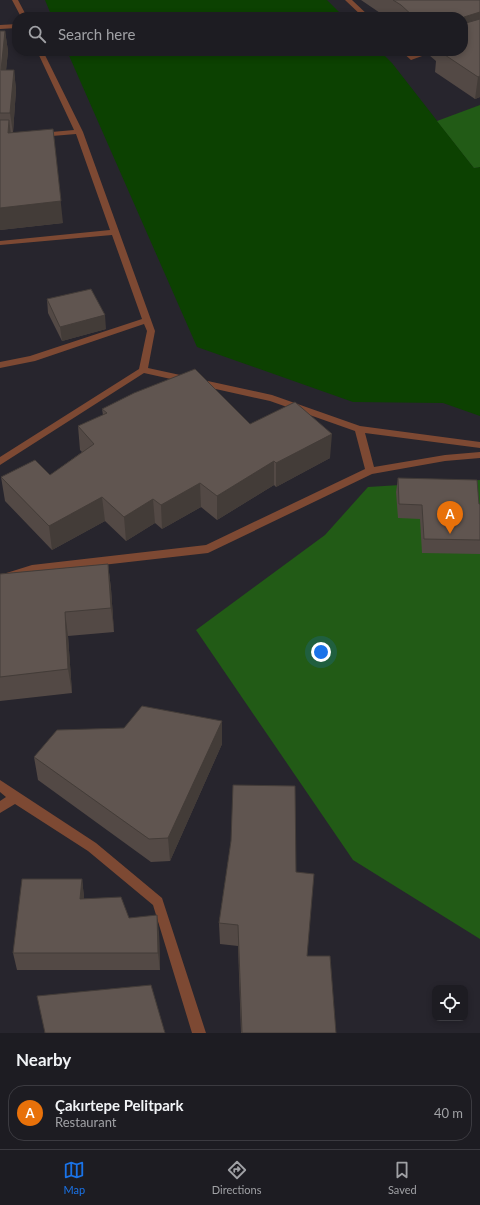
<!DOCTYPE html>
<html lang="en">
<head>
<meta charset="utf-8">
<style>
  :root { --surface:#1d1c22; --page:#25252a; --text:#f1f3f6; --muted:#a0a1a5; --line:#3b3a40; --accent:#1a73e8 }
  body { margin:0; font-family:Lato,sans-serif; background:var(--page); color:var(--text) }
  .controls { position:absolute; right:12px; bottom:12px; display:grid; overflow:hidden; border-radius:8px; box-shadow:0 2px 6px #0003 }
  .controls button { width:36px; height:36px; display:grid; place-items:center; padding:0; border:0; border-bottom:1px solid var(--line); background:var(--surface); color:var(--text); font:20px sans-serif }
  .you { position:absolute; left:321px; top:652px; width:14px; height:14px; margin:-10px; border:3px solid #fff; border-radius:50%; background:#1a73e8; box-shadow:0 0 0 6px #1a73e833 }
  .badge { display:grid; place-items:center; width:26px; height:26px; border-radius:50%; background:var(--accent); color:#fff; font-size:13px; font-weight:700 }
  .pin { position:absolute; translate:-50% -33px; filter:drop-shadow(0 1px 2px #0008) }
  .pin::after { content:''; position:absolute; top:21px; width:14px; height:12px; background:inherit; clip-path:polygon(0 0,100% 0,50% 100%) }
  .list { margin:0; padding:0; list-style:none }
  h2 { display:flex; justify-content:space-between; align-items:center; height:52px; margin:0; padding:0 16px; font-size:17px }
  h2 small { font-size:13px; font-weight:400; color:var(--muted) }
  .list li { display:grid; grid-template-columns:26px 1fr auto; gap:12px; align-items:center; box-sizing:border-box; height:56px; margin:0 8px 8px; padding:0 8px; border:1px solid var(--line); border-radius:16px }
  .list b { display:block; font-size:15px; white-space:nowrap }
  .list p { margin:0; font-size:13px; white-space:nowrap; color:var(--muted) }
  .list em { font-size:13px; font-style:normal; color:var(--muted) }
  .icon { flex:none; width:22px; height:22px; fill:none; stroke:currentColor; stroke-width:2; stroke-linecap:round; stroke-linejoin:round }
  .map { position:relative; flex:none; width:480px; height:1033px; overflow:hidden }
  .search { position:absolute; background:var(--surface); box-shadow:0 2px 6px #0003; left:12px; right:12px; top:12px; height:44px; display:flex; align-items:center; gap:10px; box-sizing:border-box; padding:0 14px; border-radius:16px; color:var(--muted); font-size:15px }
  .sheet { height:116px; background:var(--surface) }
  nav { display:flex; justify-content:space-around; align-items:center; box-sizing:border-box; height:56px; border-top:1px solid var(--line); background:var(--surface); font-size:11px; color:var(--muted) }
  nav a { display:grid; justify-items:center; gap:2px }
  nav .on { color:var(--accent) }
  .map>svg:first-child { display:block }
  .green { fill:#0c4101 }
  .forest { fill:#225b16 }
  .lines { fill:none; stroke-linecap:round; stroke-linejoin:round }
  .minor { fill:#7d4933; fill-rule:evenodd }
  .wall { fill:#534945 }
  .shaded-wall { fill:#433c38 }
  .building { fill:#605550; stroke:#433c38 }
</style>
</head>
<body>
<div class="map">
<svg width="480" height="1033" viewBox="0 0 480 1033">
  <rect width="100%" height="100%" fill="#27252d"/>
  <!-- green -->
  <path class="green" d="M 45,0 L 327,0 L 344,17 L 52,17 Z
    M 67,51 L 380,51 L 392,63 L 474,168 L 480,167 L 480,416 L 443,403 L 353,402 L 197,347 Z"/>
  <!-- forest -->
  <path class="forest" d="M 480,105 L 480,167 L 474,168 L 437,121 Z
    M 480,480 L 480,939 L 353,860 L 196,630 L 325,535 L 368,487 Z"/>
  <g class="lines">
    <!-- minor -->
    <path class="minor" d="M 12,0 L 18,0 L 27,17 L 21,17 Z
      M 345,0 L 352,0 L 370,17 L 363,17 Z
      M 17,24 L 17,28 L 0,29 L 0,25 Z
      M 37,51 L 43,51 L 83,132 L 155,331 L 148,368 L 272,395 L 360,426 L 480,442 L 480,448 L 365,433 L 374,467 L 445,455 L 480,452 L 480,458 L 445,461 L 372,474 L 208,553 L 32,573 L 0,583 L 0,575 L 32,565 L 206,545 L 365,469 L 355,431 L 270,401 L 144,373 L 0,465 L 0,457 L 139,369 L 147,331 L 144,324 L 35,361 L 0,368 L 0,362 L 30,356 L 142,319 L 112,235 L 0,245 L 0,241 L 110,230 L 76,134 L 40,137 L 36,135 L 40,133 L 74,130 Z
      M 401,51 L 408,51 L 412,55 L 426,51 L 436,51 L 411,60 Z
      M 0,780 L 96,843 L 162,898 L 206,1033 L 192,1033 L 153,905 L 88,851 L 15,804 L 0,813 L 0,801 L 6,797 L 0,792 Z"/>
  </g>
  <!-- wall -->
  <path class="wall" d="M 361,0 L 480,0 L 480,97 L 475,99 L 435,72 L 436,61 L 429,55 L 430,51 L 463,51 L 463,17 L 386,17 Z
    M 0,31 L 5,31 L 8,51 L 6,70 L 14,70 L 16,90 L 13,132 L 63,223 L 0,230 Z
    M 47,299 L 106,329 L 62,341 L 48,313 Z
    M 102,409 L 250,424 L 330,458 L 276,487 L 274,485 L 217,520 L 201,507 L 162,529 L 155,523 L 126,541 L 105,521 L 52,550 L 5,501 L 1,477 L 50,475 L 82,452 L 80,450 L 78,426 L 103,415 Z
    M 398,478 L 480,504 L 480,554 L 422,553 L 420,519 L 398,518 L 396,492 Z
    M 108,564 L 111,589 L 114,632 L 68,636 L 72,693 L 0,701 L 0,574 Z
    M 222,721 L 222,744 L 170,861 L 151,862 L 38,780 L 34,757 L 124,728 Z
    M 231,841 L 296,872 L 307,956 L 336,1033 L 241,1033 L 238,946 L 220,944 L 219,923 Z
    M 82,879 L 84,897 L 84,899 L 159,932 L 160,970 L 17,970 L 13,953 Z"/>
  <!-- shaded-wall -->
  <path class="shaded-wall" d="M 480,12 L 480,29 L 463,38 L 464,17 Z
    M 5,31 L 8,51 L 4,91 L 1,70 Z
    M 14,70 L 16,90 L 13,133 L 10,113 Z
    M 480,76 L 480,97 L 475,99 L 478,77 Z
    M 9,120 L 12,141 L 8,133 Z
    M 53,129 L 63,223 L 0,230 L 0,208 Z
    M 105,315 L 106,329 L 62,341 L 60,327 Z
    M 332,434 L 330,458 L 276,487 L 276,463 Z
    M 274,461 L 274,485 L 217,520 L 217,496 Z
    M 200,483 L 201,507 L 162,529 L 161,505 Z
    M 102,497 L 105,521 L 52,550 L 49,526 Z
    M 153,499 L 155,523 L 126,541 L 124,517 Z
    M 108,564 L 111,589 L 114,632 L 111,608 Z
    M 65,612 L 68,636 L 72,693 L 68,669 Z
    M 222,721 L 222,744 L 170,861 L 168,838 Z
    M 82,879 L 84,897 L 83,917 L 80,899 Z
    M 157,915 L 159,932 L 160,970 L 158,953 Z"/>
  <!-- building -->
  <path class="building" d="M 393,0 L 480,0 L 480,12 L 464,17 L 464,22 L 466,23 L 480,19 L 480,76 L 478,77 L 439,51 L 463,51 L 463,17 L 414,17 L 401,5 Z
    M 0,31 L 5,31 L 1,70 L 14,70 L 10,113 L 0,113 Z
    M 0,120 L 9,120 L 8,133 L 53,129 L 61,201 L 0,208 Z
    M 91,289 L 105,315 L 60,327 L 47,299 Z
    M 195,369 L 250,424 L 295,402 L 332,434 L 276,463 L 274,461 L 217,496 L 200,483 L 161,505 L 153,499 L 124,517 L 102,497 L 49,526 L 1,477 L 35,460 L 50,475 L 94,444 L 78,426 L 107,413 L 102,409 L 134,393 Z
    M 398,478 L 477,480 L 479,504 L 480,504 L 480,540 L 424,539 L 422,505 L 399,504 Z
    M 108,564 L 111,608 L 65,612 L 68,669 L 0,677 L 0,574 Z
    M 142,706 L 222,721 L 168,838 L 149,839 L 34,757 L 57,730 L 124,728 Z
    M 233,785 L 295,786 L 296,872 L 314,874 L 307,956 L 330,956 L 336,1033 L 242,1033 L 238,925 L 219,923 L 231,841 Z
    M 22,879 L 82,879 L 80,899 L 121,897 L 129,918 L 157,915 L 158,953 L 13,953 Z
    M 151,985 L 165,1033 L 45,1033 L 37,996 Z"/>
</svg>
<div class="controls">
<button><svg class="icon" aria-label="locate" viewBox="0 0 24 24"><circle cx="12" cy="12" r="6"/><path d="M12 2v4M12 18v4M2 12h4M18 12h4"/></svg></button>
</div>
<div class="you"></div>
<div class="pin badge" style="left:450px;top:534px;background:#e8710a">A</div>
<div class="search"><svg class="icon" aria-label="search" viewBox="0 0 24 24"><circle cx="10" cy="10" r="6"/><path d="M15 15l6 6"/></svg>Search here</div>
</div>
<section class="sheet">
<h2>Nearby<small></small></h2>
<ul class="list">
<li><span class="badge" style="background:#e8710a">A</span><div><b>Çakırtepe Pelitpark</b><p>Restaurant</p></div><em>40 m</em></li>
</ul>
</section>
<nav>
<a class="on"><svg class="icon" aria-label="map" viewBox="0 0 24 24"><path d="M3 6l6-2 6 2 6-2v14l-6 2-6-2-6 2zM9 4v14M15 6v14"/></svg>Map</a>
<a><svg class="icon" aria-label="directions" viewBox="0 0 24 24"><path d="M12 3l9 9-9 9-9-9zM9 14v-3h6M13 9l2 2-2 2"/></svg>Directions</a>
<a><svg class="icon" aria-label="saved" viewBox="0 0 24 24"><path d="M7 4h10v16l-5-4-5 4z"/></svg>Saved</a>
</nav>
</body>
</html>
